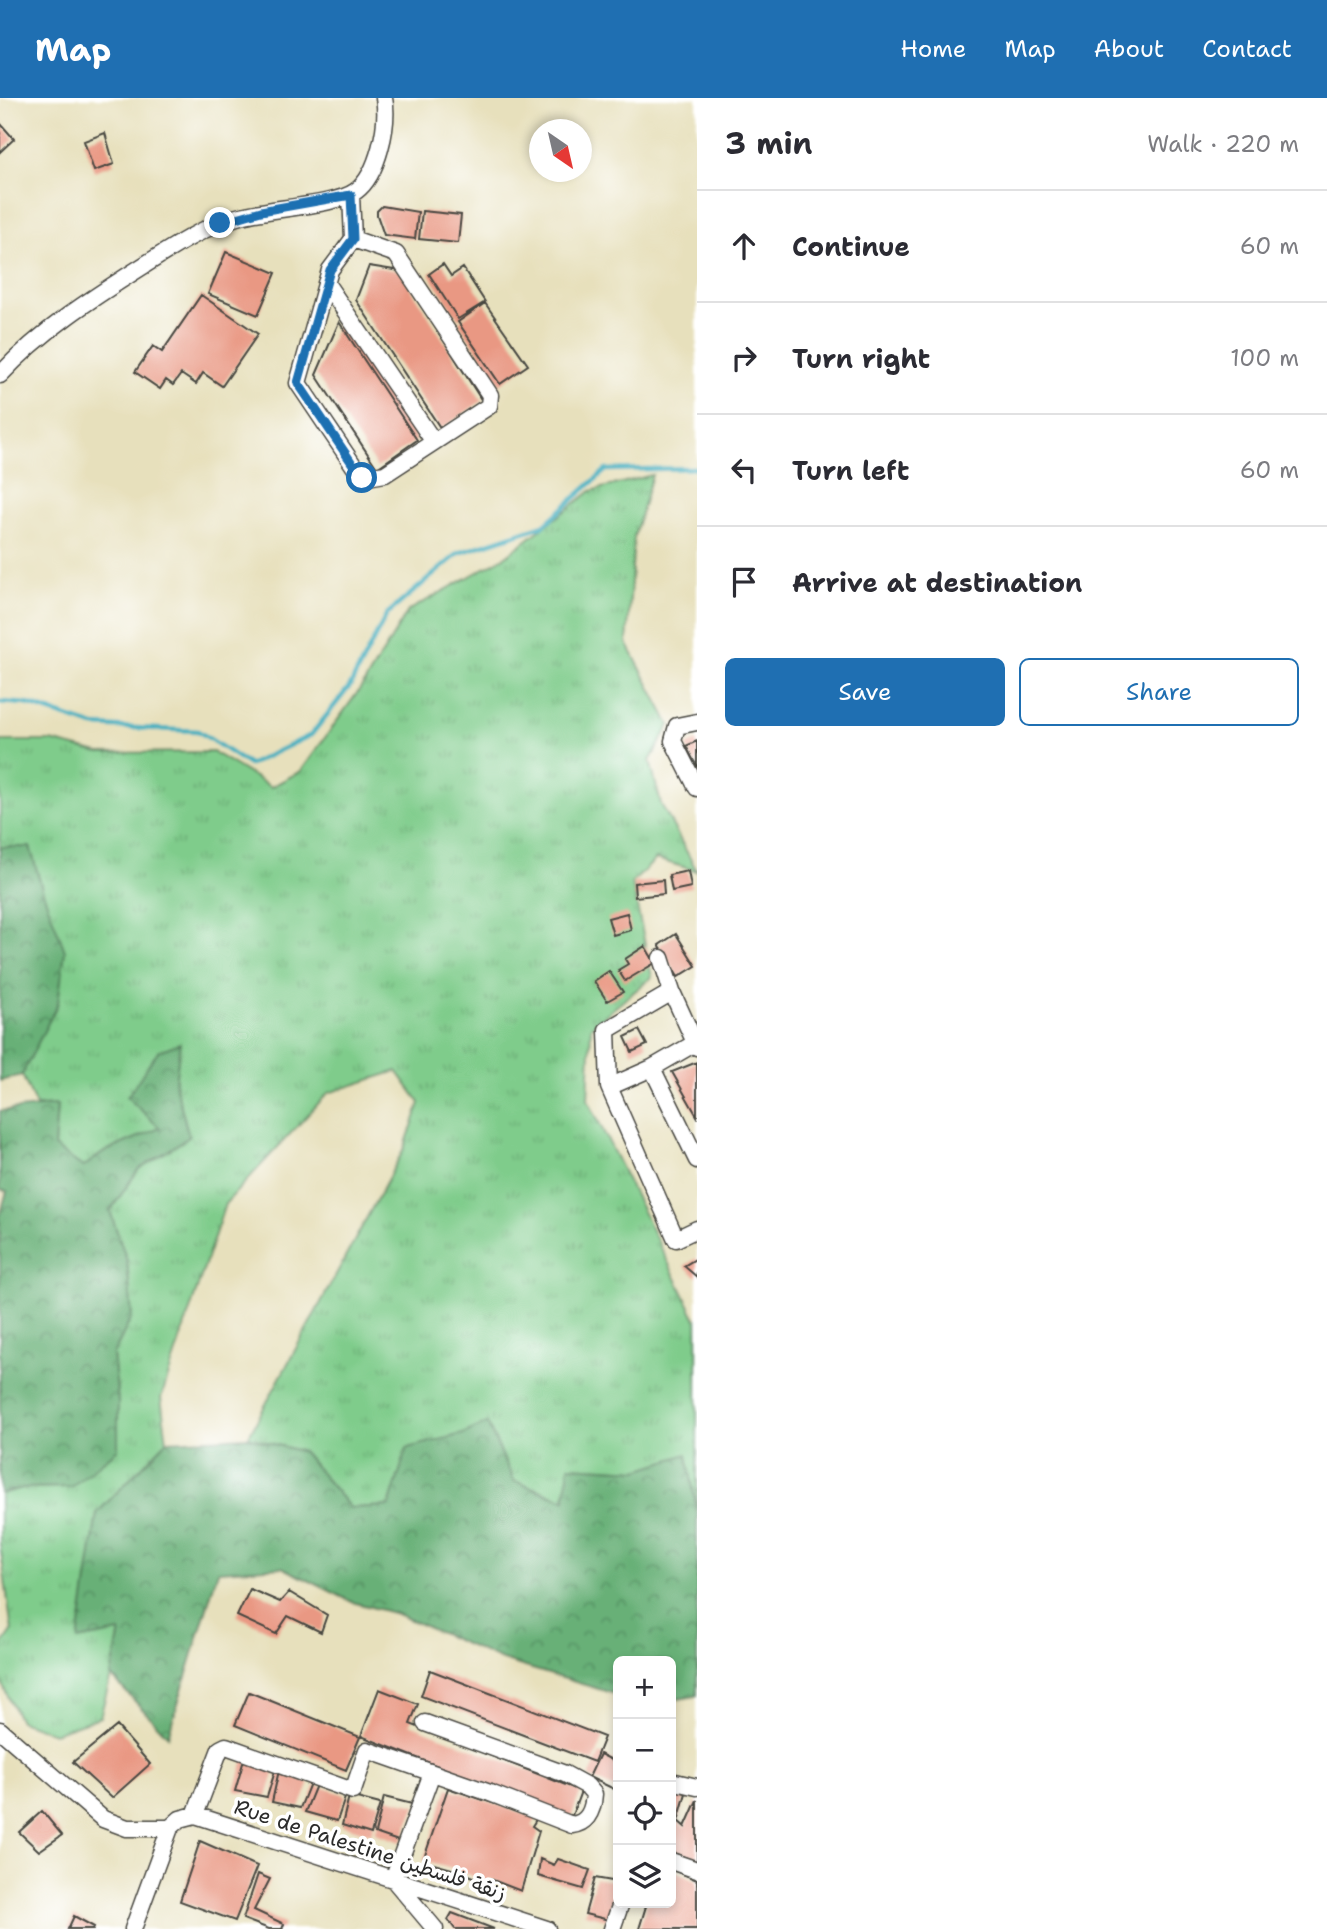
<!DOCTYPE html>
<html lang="en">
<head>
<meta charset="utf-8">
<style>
  :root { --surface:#fff; --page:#f2f2f3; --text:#2b2b33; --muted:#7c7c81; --line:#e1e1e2; --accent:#1f6fb2 }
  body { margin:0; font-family:"Shantell Sans","Playpen Sans Arabic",sans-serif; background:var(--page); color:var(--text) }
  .controls { position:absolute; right:21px; bottom:21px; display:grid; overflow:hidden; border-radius:10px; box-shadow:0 4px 10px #0003 }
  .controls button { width:63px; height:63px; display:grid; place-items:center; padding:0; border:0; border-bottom:2px solid var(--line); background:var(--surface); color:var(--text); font:35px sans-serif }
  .compass { position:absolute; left:529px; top:21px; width:63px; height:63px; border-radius:50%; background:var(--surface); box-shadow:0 4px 10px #0003; rotate:146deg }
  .stop { position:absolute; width:21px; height:21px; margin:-16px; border:5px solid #1f6fb2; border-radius:50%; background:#fff }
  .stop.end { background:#1f6fb2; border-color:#fff; box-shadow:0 2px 7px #0008 }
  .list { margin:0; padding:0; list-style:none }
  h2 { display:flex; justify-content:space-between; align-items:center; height:91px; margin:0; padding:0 28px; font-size:30px }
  h2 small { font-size:23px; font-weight:400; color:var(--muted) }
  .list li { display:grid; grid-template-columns:46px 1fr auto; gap:21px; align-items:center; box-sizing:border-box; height:112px; padding:0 28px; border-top:2px solid var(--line) }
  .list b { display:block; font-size:26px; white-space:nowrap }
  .list em { font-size:23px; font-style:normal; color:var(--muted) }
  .actions { display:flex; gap:14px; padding:21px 28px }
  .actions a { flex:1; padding:16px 0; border:2px solid var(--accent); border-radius:10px; text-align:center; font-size:24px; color:var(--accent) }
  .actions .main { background:var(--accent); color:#fff }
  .icon { flex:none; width:38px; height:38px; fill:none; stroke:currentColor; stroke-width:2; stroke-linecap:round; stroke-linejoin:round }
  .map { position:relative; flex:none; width:697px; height:1831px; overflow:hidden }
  header { display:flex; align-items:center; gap:42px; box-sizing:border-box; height:98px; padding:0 35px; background:var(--accent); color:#fff }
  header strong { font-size:33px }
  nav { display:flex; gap:38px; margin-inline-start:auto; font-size:24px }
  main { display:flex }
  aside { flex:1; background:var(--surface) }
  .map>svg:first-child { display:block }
  .grass { fill:url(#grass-tufts); stroke:#557c5b; stroke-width:2 }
  .forest { fill:url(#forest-crowns); stroke:#496e51; stroke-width:2 }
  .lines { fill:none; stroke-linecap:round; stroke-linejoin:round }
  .stream { stroke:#42afc0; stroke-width:4.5 }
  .building { fill:#e99883 }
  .street-casing { stroke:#474641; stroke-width:19 }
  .street { stroke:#fff; stroke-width:16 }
  .route { stroke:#1f6fb2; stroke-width:9 }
  .labels { text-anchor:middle; stroke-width:7; stroke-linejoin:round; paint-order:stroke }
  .street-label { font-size:21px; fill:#2b2b2b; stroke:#fff }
</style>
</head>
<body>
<header>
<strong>Map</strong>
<nav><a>Home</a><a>Map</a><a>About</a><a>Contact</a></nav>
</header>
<main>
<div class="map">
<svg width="697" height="1831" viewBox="0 0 697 1831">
  <defs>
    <pattern id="grass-tufts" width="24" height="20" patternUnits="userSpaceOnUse" patternTransform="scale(1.75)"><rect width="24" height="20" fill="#7fcc8b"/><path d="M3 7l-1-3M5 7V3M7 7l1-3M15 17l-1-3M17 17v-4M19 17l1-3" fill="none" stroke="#6eaf78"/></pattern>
    <pattern id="forest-crowns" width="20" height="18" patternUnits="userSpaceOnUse" patternTransform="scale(1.75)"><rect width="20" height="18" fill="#67b077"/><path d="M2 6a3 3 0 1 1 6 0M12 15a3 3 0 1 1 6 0" fill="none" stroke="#558f62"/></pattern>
  </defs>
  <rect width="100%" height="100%" fill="#fff"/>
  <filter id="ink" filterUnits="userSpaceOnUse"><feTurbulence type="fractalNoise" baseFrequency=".0143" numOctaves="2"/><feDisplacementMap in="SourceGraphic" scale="14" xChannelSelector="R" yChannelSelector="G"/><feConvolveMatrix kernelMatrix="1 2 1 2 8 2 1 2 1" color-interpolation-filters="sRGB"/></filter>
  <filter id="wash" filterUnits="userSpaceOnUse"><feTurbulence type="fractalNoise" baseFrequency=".00686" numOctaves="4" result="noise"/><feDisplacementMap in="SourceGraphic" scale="28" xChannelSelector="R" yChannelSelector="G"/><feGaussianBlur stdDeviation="1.57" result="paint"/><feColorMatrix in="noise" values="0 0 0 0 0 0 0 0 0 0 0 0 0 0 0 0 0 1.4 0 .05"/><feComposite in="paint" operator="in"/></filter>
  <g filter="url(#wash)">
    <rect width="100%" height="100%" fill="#e7e0bc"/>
    <!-- grass -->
    <path class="grass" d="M 652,377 L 634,439 L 627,545 L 670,627 L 650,663 L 661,706 L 697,773 L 656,761 L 632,785 L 652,879 L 591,929 L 588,1002 L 697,1223 L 697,1414 L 687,1357 L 638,1372 L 570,1368 L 566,1402 L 514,1383 L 487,1325 L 463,1336 L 408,1350 L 389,1408 L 350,1410 L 303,1354 L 248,1339 L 404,1051 L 420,1005 L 397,973 L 328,995 L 225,1106 L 161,1300 L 167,1343 L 97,1415 L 120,1533 L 111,1578 L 100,1619 L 54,1635 L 20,1623 L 0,1582 L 0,1550 L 12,1533 L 0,1446 L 0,1396 L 23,1390 L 71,1389 L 118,1304 L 113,1256 L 132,1219 L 127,1163 L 110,1113 L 138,1072 L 189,1038 L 175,986 L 180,946 L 161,1030 L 106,1053 L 83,1069 L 54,1049 L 57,1007 L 36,1008 L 22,977 L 32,953 L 43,794 L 30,749 L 0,749 L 0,643 L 51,643 L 99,655 L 213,654 L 271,689 L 301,673 L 365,584 L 408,513 L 506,458 L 591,393 Z"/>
    <!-- forest -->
    <path class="forest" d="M 0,749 L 30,749 L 43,794 L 65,853 L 58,905 L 22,977 L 0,983 Z
      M 180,945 L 175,986 L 189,1039 L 138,1072 L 110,1113 L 127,1163 L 132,1219 L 113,1256 L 118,1304 L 118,1351 L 71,1389 L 23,1390 L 0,1396 L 0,1118 L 7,1093 L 0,1092 L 0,1013 L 57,1007 L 54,1049 L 83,1069 L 106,1053 L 160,1030 L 127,999 L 158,953 Z
      M 487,1325 L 514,1383 L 565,1402 L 569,1368 L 638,1372 L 687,1356 L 697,1414 L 697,1598 L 671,1602 L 671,1563 L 618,1563 L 618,1597 L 502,1562 L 397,1516 L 352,1504 L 282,1469 L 218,1473 L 168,1638 L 111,1578 L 120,1534 L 78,1542 L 97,1415 L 167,1343 L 248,1339 L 303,1354 L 350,1410 L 389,1408 L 407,1350 L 463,1336 Z"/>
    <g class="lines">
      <!-- stream -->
      <path class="stream" d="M 0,604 L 27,606 L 94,628 L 198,633 L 249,667 L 311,637 L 350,588 L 387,516 L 459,455 L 544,427 L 606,372 L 697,370"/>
    </g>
    <g id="blocks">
      <!-- building -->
      <path class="building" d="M 0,25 L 14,41 L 0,54 Z
        M 105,35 L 114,66 L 94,73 L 84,43 Z
        M 382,108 L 418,114 L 415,141 L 384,137 L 377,117 L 377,113 Z
        M 422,113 L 461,117 L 458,145 L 419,141 Z
        M 226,154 L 276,175 L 258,217 L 208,196 Z
        M 443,166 L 451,178 L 463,170 L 485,204 L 458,221 L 429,176 Z
        M 369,168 L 400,173 L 482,303 L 441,331 L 356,202 Z
        M 201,197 L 258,236 L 222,288 L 203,275 L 196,286 L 181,276 L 173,287 L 166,282 L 160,291 L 135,274 L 153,248 L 162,254 Z
        M 485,205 L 528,267 L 500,286 L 458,224 Z
        M 339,224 L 417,342 L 377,370 L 316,277 Z
        M 697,643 L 697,669 L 686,648 Z
        M 688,773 L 691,789 L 672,793 L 669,777 Z
        M 663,782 L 664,796 L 635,799 L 634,785 Z
        M 627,815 L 631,832 L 613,837 L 608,820 Z
        M 676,836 L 696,868 L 678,879 L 659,847 Z
        M 645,848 L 655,865 L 625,883 L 618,872 L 628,866 L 625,861 Z
        M 609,873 L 623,894 L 607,903 L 594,883 Z
        M 639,932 L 647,947 L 632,954 L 625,939 Z
        M 697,964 L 697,1018 L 672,974 Z
        M 697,1160 L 697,1179 L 684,1168 Z
        M 250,1491 L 280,1504 L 289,1494 L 327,1517 L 321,1534 L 288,1518 L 276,1536 L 237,1518 Z
        M 430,1572 L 604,1639 L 594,1664 L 421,1598 Z
        M 379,1591 L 418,1606 L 410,1626 L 581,1693 L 571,1720 L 361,1638 Z
        M 249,1594 L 360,1639 L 346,1672 L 235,1627 Z
        M 117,1628 L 150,1666 L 112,1700 L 73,1664 Z
        M 600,1656 L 618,1665 L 618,1693 L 589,1679 Z
        M 245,1658 L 276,1670 L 267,1699 L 235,1693 Z
        M 279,1672 L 310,1685 L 300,1710 L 272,1704 Z
        M 671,1685 L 688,1688 L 678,1723 L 685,1729 L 697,1702 L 697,1764 L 671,1754 Z
        M 316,1687 L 346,1697 L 337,1723 L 305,1714 Z
        M 448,1690 L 537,1720 L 532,1728 L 539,1733 L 521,1793 L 490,1781 L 486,1784 L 459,1773 L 423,1763 Z
        M 349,1698 L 380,1706 L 371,1736 L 342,1727 Z
        M 384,1699 L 416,1707 L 401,1744 L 375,1735 Z
        M 42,1713 L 62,1737 L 39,1753 L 19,1734 Z
        M 200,1743 L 257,1768 L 235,1823 L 180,1803 Z
        M 540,1761 L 554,1767 L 558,1761 L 590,1772 L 583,1791 L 538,1778 Z
        M 671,1771 L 697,1782 L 697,1831 L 639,1831 L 647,1805 L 671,1805 Z
        M 258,1776 L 270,1781 L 254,1812 L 284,1826 L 282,1831 L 269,1831 L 243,1821 Z
        M 595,1780 L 618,1784 L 609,1822 L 585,1816 Z
        M 452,1815 L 494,1831 L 455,1831 L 448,1822 Z
        M 74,1818 L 94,1829 L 93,1831 L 68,1831 Z"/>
    </g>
  </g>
  <g filter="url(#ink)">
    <use href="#blocks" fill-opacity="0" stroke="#474641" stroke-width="2"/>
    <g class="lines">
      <defs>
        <path id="street" d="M 351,97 L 353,141 L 330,172 L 298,285 L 362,380 L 385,376 L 489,308 L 490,297 L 396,156 L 353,141
          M 326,185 L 434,344
          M 0,277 C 42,232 91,201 143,168 C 173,149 203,129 237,119 C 266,110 337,108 356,93 C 378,77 389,26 384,0
          M 697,624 L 677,628 L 673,643 L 697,690
          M 661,860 L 672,894 L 697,949
          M 697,944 L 652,970 L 609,989 L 676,1141 L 697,1131
          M 652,970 L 697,1062
          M 609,989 L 607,932 L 672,894
          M 0,1632 L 103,1721 L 127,1730 L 170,1730
          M 432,1675 L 393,1781 L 435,1831
          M 671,1683 L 697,1689
          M 195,1717 L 220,1651 L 226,1648 L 353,1693 L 367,1652 L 490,1695 L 572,1727 C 588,1725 593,1712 594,1696 L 587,1688 L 565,1676 L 425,1625
          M 671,1763 L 697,1772
          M 133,1831 L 170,1730 L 180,1721 L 195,1717 L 547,1831
          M 612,1831 L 621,1805"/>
      </defs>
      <!-- street casing -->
      <use href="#street" class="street-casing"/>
      <!-- street -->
      <use href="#street" class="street"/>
    </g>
  </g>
  <g class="lines" filter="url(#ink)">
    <!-- route -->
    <path class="route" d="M 220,125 L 261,113 L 351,97 L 353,141 L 330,172 L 298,285 L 362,380"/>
  </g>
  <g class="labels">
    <!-- street labels -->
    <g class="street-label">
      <text transform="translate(370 1752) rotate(18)" y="7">Rue de Palestine زنقة فلسطين</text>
    </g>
  </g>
</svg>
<div class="controls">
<button>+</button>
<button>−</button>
<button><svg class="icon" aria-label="locate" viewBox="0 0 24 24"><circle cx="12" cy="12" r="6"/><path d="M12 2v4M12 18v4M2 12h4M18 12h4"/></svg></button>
<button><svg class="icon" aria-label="layers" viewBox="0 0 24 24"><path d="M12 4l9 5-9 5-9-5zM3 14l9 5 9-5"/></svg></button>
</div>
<svg class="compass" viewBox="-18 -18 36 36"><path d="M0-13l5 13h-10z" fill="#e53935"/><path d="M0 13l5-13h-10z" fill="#7c7c81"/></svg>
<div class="stop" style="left:362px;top:380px"></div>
<div class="stop end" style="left:220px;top:125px"></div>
</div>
<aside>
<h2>3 min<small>Walk · 220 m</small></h2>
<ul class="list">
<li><svg class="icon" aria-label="ahead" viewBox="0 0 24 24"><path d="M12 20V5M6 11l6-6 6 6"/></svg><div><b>Continue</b></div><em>60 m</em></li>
<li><svg class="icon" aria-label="right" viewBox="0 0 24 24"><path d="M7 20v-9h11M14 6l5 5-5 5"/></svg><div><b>Turn right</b></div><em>100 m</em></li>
<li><svg class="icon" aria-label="left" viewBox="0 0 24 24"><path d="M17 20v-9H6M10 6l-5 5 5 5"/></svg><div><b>Turn left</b></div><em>60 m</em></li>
<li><svg class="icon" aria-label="arrive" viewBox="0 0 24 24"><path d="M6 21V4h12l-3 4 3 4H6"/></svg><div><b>Arrive at destination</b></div></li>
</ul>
<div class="actions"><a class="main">Save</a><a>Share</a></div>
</aside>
</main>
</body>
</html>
